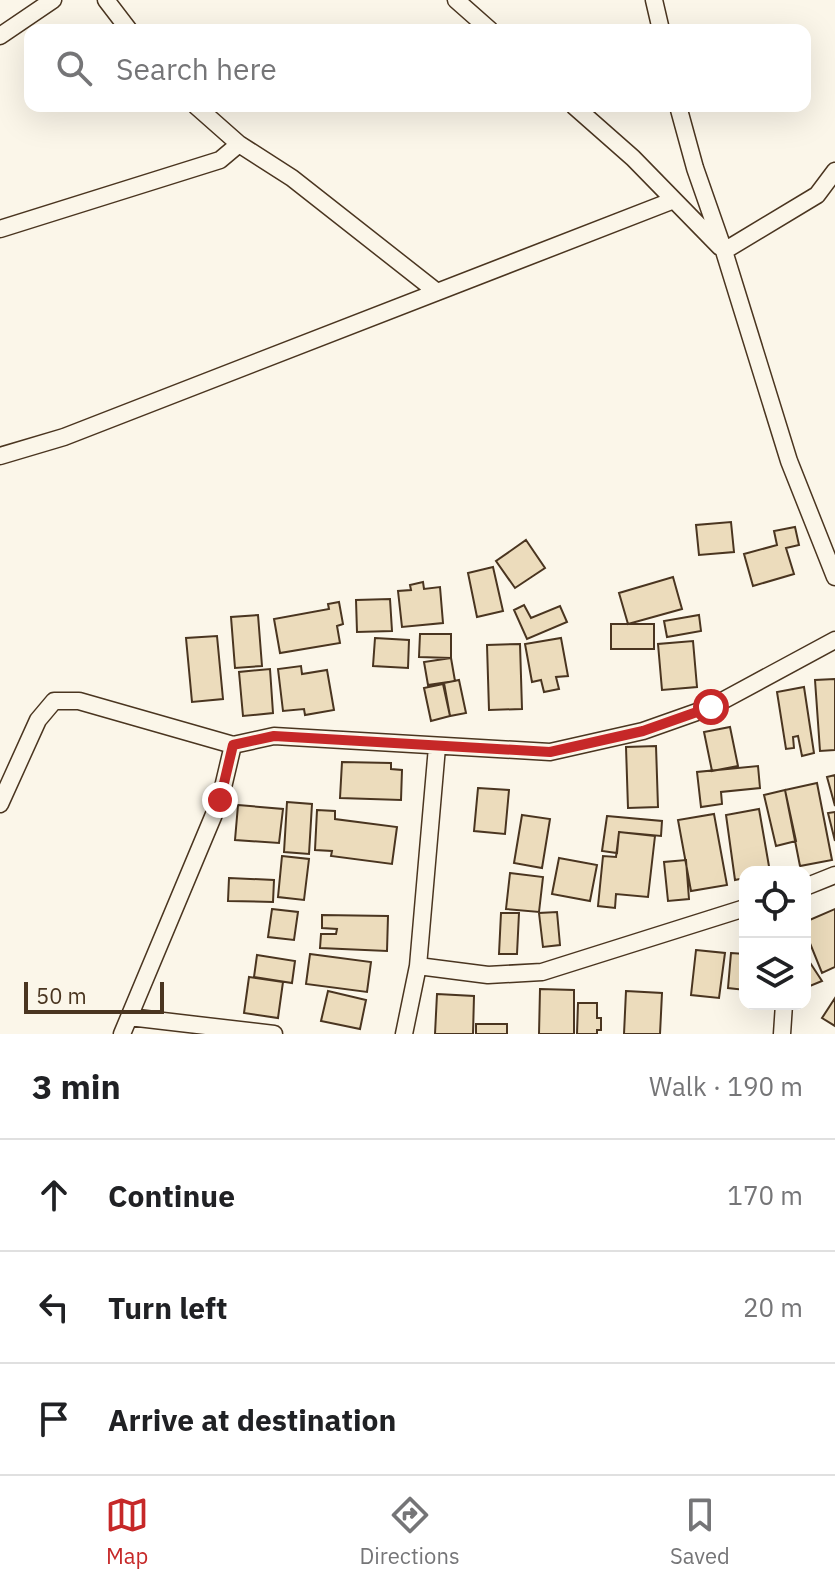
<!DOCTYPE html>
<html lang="en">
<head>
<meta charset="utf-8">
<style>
  :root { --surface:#fff; --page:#f6f6f6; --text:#202124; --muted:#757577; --line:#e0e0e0; --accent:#c62828 }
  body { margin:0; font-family:"IBM Plex Sans",sans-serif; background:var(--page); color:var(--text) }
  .controls { position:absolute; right:24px; bottom:24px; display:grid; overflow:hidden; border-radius:16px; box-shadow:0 8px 32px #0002 }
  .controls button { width:72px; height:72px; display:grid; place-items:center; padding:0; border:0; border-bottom:2px solid var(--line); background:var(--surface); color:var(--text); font:40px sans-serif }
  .scale { position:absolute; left:24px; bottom:20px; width:140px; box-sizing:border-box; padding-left:8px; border:4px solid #4a3520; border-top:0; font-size:22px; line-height:28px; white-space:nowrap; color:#4a3520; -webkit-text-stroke:6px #fbf6e9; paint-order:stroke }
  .stop { position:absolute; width:24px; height:24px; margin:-18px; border:6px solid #c62828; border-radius:50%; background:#fff }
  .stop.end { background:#c62828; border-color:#fff; box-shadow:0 2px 8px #0008 }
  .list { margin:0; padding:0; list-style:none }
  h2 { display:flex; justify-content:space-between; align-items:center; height:104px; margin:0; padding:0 32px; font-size:34px }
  h2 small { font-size:26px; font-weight:400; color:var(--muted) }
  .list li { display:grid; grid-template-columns:52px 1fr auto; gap:24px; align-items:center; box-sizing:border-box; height:112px; padding:0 32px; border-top:2px solid var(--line) }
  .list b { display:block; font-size:30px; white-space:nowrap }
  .list em { font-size:26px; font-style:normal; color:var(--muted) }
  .icon { flex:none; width:44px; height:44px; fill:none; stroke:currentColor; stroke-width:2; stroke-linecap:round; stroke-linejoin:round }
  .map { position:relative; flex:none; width:835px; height:1034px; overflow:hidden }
  .search { position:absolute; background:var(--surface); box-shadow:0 8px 32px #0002; left:24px; right:24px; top:24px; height:88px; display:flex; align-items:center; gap:20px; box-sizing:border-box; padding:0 28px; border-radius:16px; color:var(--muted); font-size:30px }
  .sheet { height:440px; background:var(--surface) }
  nav { display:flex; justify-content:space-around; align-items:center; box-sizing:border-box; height:112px; border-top:2px solid var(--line); background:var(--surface); font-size:22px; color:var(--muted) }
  nav a { display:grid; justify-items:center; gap:4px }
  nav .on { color:var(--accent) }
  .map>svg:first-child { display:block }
  .building { fill:#ecdcbc; stroke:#4a3520; stroke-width:2 }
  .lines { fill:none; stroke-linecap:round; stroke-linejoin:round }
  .street-casing { stroke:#4a3520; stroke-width:19 }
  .street { stroke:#fbf6e9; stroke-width:16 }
  .route { stroke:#c62828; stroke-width:10 }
</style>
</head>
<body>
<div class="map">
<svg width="835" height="1034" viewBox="0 0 835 1034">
  <rect width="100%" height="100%" fill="#fbf6e9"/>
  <!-- building -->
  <path class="building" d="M 731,522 L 734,552 L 699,555 L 696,525 Z
    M 795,527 L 799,545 L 786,548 L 794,574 L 753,586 L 744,554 L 777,545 L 774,531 Z
    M 526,540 L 545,568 L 515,588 L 496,561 Z
    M 493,567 L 503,611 L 477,617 L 468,573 Z
    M 673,577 L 682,609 L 628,624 L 619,593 Z
    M 423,582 L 424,589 L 440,587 L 443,623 L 402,627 L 398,591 L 411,590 L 410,585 Z
    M 390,599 L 392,631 L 357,632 L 356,600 Z
    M 339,602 L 343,624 L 337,626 L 340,643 L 280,653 L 274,619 L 329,609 L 328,604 Z
    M 524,605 L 531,618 L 560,606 L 567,622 L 527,639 L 514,610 Z
    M 258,615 L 262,666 L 235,668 L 231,617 Z
    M 699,615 L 701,631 L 667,637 L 664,621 Z
    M 611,624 L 654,624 L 654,649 L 611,649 Z
    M 420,634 L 451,634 L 451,658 L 419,657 Z
    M 217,636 L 223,699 L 192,702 L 186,638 Z
    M 375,638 L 409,640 L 408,668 L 373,666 Z
    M 561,638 L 568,676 L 556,677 L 559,689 L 544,692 L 541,680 L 532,682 L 525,644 Z
    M 693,641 L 697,687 L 662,690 L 658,644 Z
    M 520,644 L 522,709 L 489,710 L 487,645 Z
    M 451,658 L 455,681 L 428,685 L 424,662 Z
    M 301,666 L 302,674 L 327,670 L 334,710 L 305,715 L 304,709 L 283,711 L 278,669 Z
    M 270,669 L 273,713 L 243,716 L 239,672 Z
    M 835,679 L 835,750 L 820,751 L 815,680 Z
    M 459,680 L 466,713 L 450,716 L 444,683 Z
    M 443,684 L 450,716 L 431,721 L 424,688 Z
    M 804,687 L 814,753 L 802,756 L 798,736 L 793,737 L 794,748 L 786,749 L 777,692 Z
    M 730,727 L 738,766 L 712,771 L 704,732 Z
    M 656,746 L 658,807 L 628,808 L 626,747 Z
    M 342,762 L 391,763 L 391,769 L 402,770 L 401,800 L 340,798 Z
    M 758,766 L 760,788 L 721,792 L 722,804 L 701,807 L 697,772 Z
    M 835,775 L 835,806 L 827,777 Z
    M 817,783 L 832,860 L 800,866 L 785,790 Z
    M 478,788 L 509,790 L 505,834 L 474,831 Z
    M 785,790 L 796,841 L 776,846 L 764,795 Z
    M 287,802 L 312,804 L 309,854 L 284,852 Z
    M 238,805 L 283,809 L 279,843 L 235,840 Z
    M 759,809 L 770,872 L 745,872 L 745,878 L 735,880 L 726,815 Z
    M 317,810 L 335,811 L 335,819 L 397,827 L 392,864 L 331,856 L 332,851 L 315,850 Z
    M 835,812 L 835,841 L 828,813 Z
    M 714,814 L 727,885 L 691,891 L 678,820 Z
    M 522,815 L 550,819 L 542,868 L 514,863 Z
    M 607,816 L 662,821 L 661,836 L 619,832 L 617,853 L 602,851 Z
    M 619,832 L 655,836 L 648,897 L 616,894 L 615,908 L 598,906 L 603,856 L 616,857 Z
    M 282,856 L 309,859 L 304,900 L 278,897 Z
    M 559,858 L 597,865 L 590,901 L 552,894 Z
    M 686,860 L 689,899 L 668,901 L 664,862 Z
    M 510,873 L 543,877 L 539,912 L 506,909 Z
    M 229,878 L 274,880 L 273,902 L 228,901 Z
    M 272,909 L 298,912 L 294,940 L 268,937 Z
    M 835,909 L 835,967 L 822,973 L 805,931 L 805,922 Z
    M 557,912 L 560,945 L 543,947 L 539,913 Z
    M 501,913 L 519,913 L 517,954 L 499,954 Z
    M 322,915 L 388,916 L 387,951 L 320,948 L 321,934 L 336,934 L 337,929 L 322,928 Z
    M 696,950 L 725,953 L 719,998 L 691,995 Z
    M 731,953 L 745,954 L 745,990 L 728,988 Z
    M 310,954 L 371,962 L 367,992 L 306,984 Z
    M 257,955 L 295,961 L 292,983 L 254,977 Z
    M 805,955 L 822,981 L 805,988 Z
    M 249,977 L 283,982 L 278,1018 L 244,1013 Z
    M 540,989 L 574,990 L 574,1034 L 539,1034 Z
    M 328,991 L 366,1000 L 360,1029 L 321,1021 Z
    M 626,991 L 662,993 L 660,1034 L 624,1034 Z
    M 437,994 L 474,996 L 473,1034 L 435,1034 Z
    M 835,998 L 835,1026 L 822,1018 Z
    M 578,1003 L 597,1003 L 597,1018 L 601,1018 L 601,1030 L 597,1030 L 597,1034 L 577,1034 Z
    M 476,1024 L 507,1024 L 507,1034 L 476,1034 Z"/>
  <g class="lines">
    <defs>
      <path id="street" d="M 106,0 L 129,30
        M 456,0 L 490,30
        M 654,0 L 661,30
        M 0,36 L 53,0
        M 196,106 L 239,144 L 292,178 L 437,292
        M 574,106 L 633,158 L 720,247
        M 678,106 L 695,168 L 724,251 L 789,461 L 835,577
        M 0,229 L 220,160 L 239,144
        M 724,251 L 817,195 L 835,171
        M 0,456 L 64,437 L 674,200
        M 0,804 L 38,720 L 54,701 L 79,701 L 233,745 L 274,736 L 550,752 L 643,731 L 711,707 L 835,640
        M 805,887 L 835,875
        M 418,966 L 488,975 L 542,972 L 745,908
        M 129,1017 L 274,1034
        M 122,1034 L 220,800 L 233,745
        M 404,1034 L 418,966 L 437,747
        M 782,1034 L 784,1004"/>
    </defs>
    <!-- street casing -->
    <use href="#street" class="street-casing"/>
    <!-- street -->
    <use href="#street" class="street"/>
  </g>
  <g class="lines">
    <!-- route -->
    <path class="route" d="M 220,800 L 233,745 L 274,736 L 550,752 L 643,731 L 711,707"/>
  </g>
</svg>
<div class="controls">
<button><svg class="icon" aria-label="locate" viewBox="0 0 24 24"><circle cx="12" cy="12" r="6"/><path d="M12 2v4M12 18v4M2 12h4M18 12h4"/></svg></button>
<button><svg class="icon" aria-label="layers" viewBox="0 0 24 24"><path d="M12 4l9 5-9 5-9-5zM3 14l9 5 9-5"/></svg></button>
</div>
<div class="scale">50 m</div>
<div class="stop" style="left:711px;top:707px"></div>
<div class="stop end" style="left:220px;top:800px"></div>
<div class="search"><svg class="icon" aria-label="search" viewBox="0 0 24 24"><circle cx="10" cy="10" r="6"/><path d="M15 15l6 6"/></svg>Search here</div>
</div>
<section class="sheet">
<h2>3 min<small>Walk · 190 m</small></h2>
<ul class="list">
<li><svg class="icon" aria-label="ahead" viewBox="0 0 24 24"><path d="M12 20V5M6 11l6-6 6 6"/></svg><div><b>Continue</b></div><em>170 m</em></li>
<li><svg class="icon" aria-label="left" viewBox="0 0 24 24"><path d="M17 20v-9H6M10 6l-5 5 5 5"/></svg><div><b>Turn left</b></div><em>20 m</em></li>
<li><svg class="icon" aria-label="arrive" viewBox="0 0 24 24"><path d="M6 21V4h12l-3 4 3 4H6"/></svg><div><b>Arrive at destination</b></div></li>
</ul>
</section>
<nav>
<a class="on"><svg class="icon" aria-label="map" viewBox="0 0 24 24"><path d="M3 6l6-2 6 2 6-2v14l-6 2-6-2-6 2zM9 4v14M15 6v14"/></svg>Map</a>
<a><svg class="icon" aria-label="directions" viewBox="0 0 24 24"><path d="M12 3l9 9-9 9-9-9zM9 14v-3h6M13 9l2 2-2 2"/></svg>Directions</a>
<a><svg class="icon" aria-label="saved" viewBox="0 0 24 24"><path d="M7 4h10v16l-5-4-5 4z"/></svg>Saved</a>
</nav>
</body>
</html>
